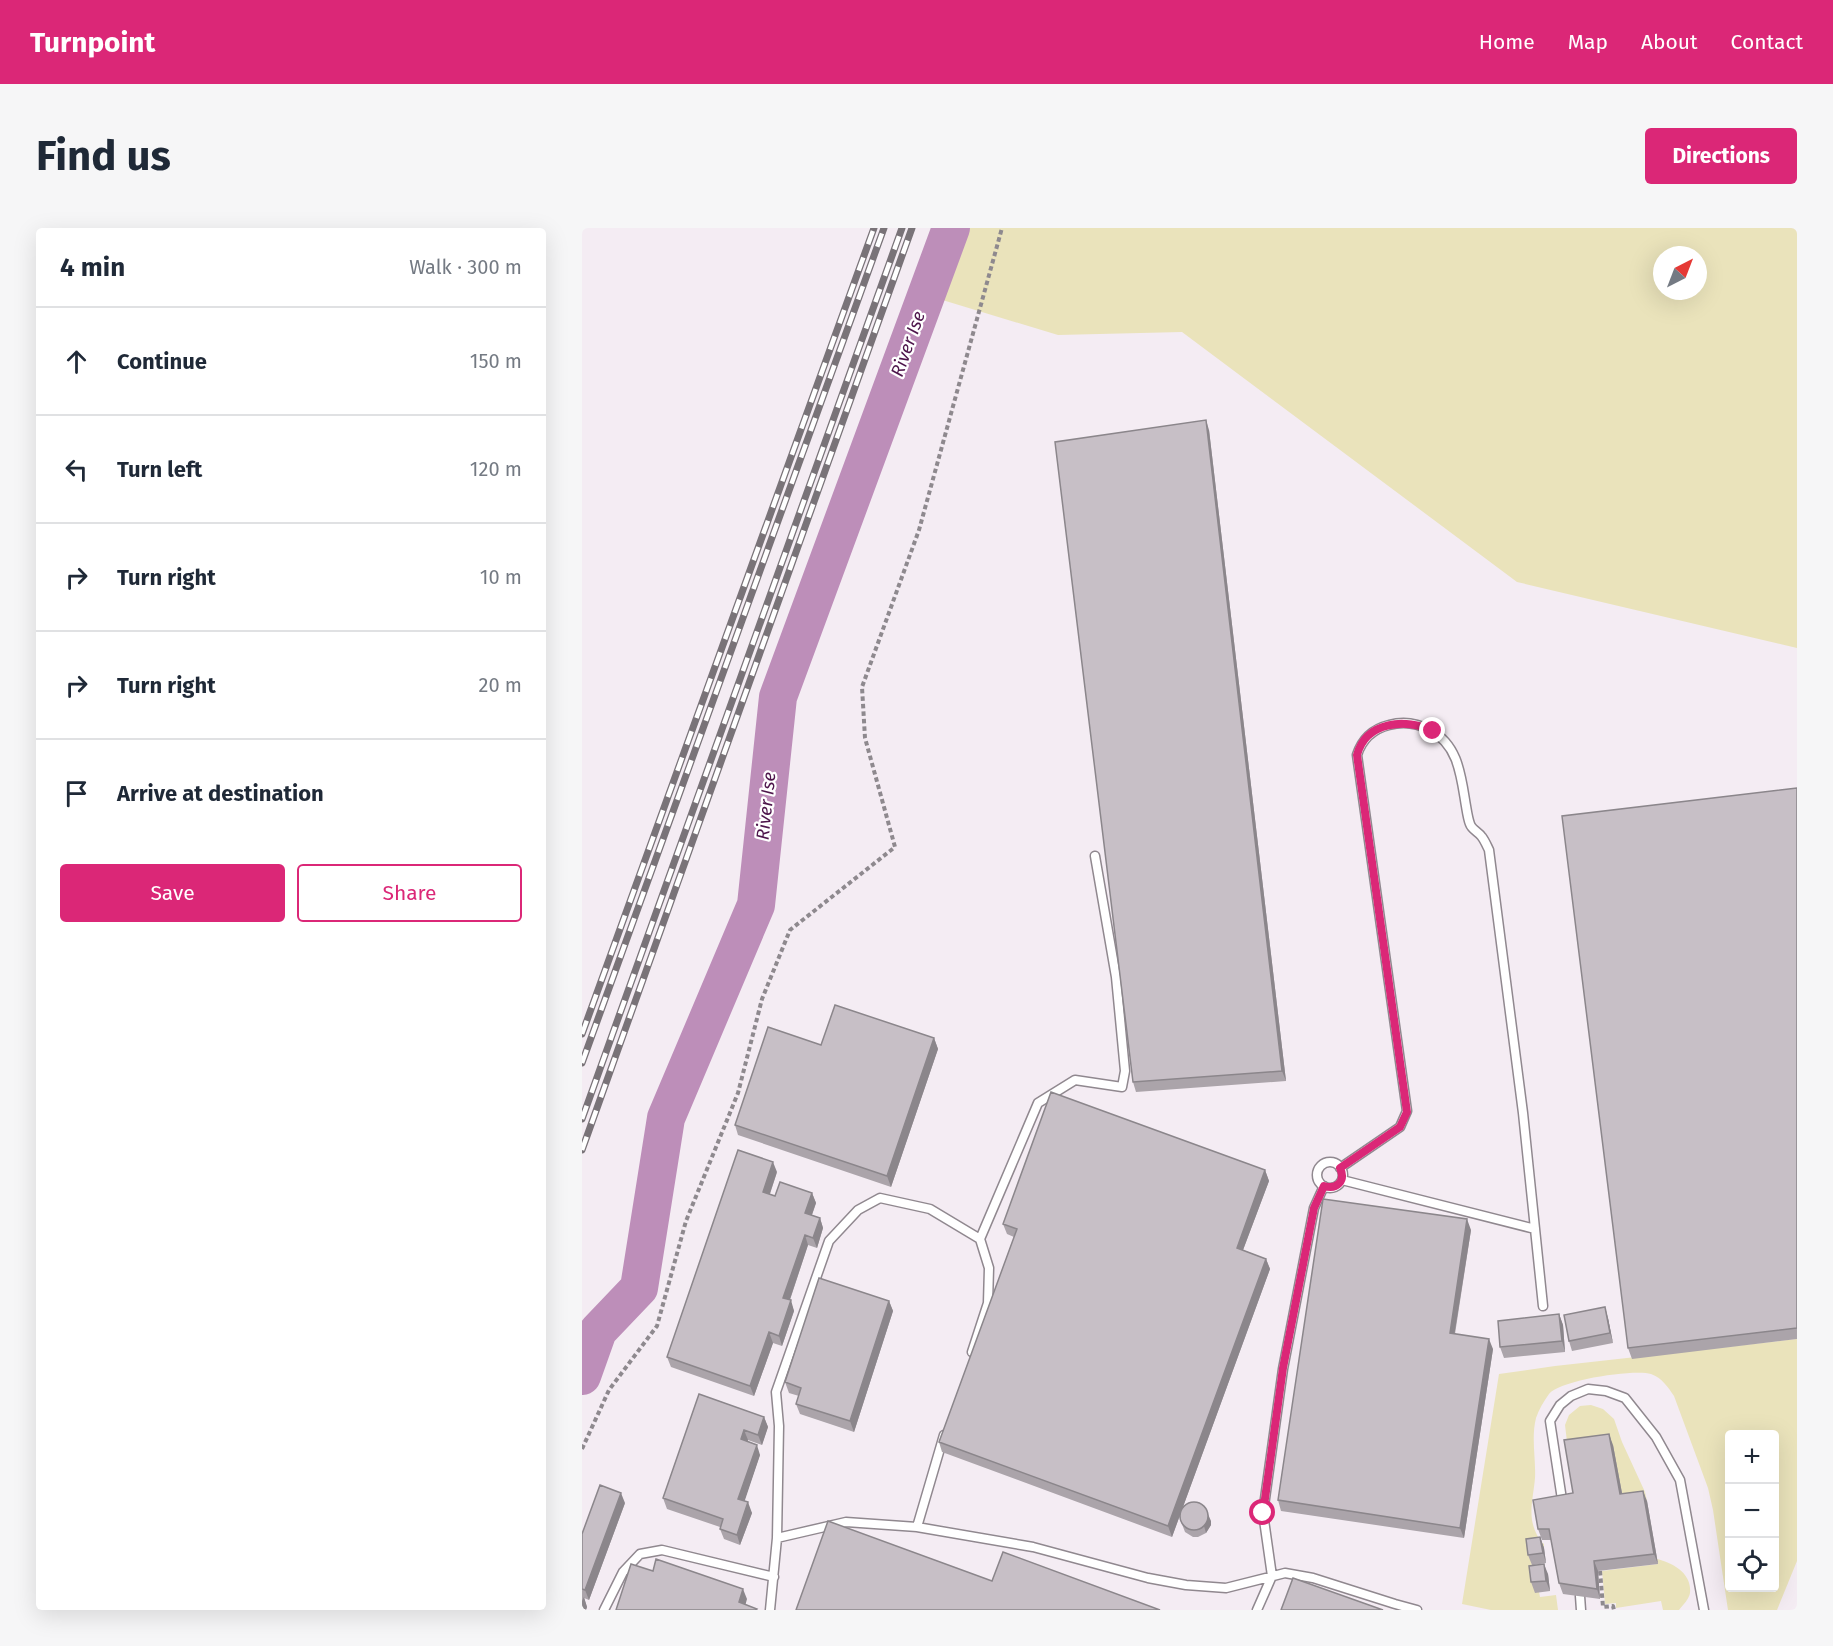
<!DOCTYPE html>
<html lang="en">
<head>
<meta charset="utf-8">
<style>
  :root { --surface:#fff; --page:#f6f6f7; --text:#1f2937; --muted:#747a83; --line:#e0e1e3; --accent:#db2777 }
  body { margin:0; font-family:"Fira Sans",sans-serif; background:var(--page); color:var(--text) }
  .controls { position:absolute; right:18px; bottom:18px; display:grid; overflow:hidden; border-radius:6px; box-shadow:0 6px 24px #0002 }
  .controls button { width:54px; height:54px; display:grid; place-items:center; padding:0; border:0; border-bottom:2px solid var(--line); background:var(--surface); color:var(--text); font:30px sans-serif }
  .compass { position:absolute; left:1071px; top:18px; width:54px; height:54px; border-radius:50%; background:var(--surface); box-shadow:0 6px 24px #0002; rotate:42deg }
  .stop { position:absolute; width:18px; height:18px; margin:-14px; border:4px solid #db2777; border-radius:50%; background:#fff }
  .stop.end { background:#db2777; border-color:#fff; box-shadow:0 2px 6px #0008 }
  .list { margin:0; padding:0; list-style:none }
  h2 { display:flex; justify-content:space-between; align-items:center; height:78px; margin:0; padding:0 24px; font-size:26px }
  h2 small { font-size:20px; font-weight:400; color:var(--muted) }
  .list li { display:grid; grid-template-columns:39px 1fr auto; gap:18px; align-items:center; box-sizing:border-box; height:108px; padding:0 24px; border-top:2px solid var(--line) }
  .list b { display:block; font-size:22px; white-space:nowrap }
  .list em { font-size:20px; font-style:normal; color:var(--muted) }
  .actions { display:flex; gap:12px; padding:18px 24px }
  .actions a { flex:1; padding:14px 0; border:2px solid var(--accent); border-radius:6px; text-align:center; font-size:21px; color:var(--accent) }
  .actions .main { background:var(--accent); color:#fff }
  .icon { flex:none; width:33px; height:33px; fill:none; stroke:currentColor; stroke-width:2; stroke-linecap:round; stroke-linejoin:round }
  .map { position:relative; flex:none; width:1215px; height:1382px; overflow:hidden; border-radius:6px }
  header { display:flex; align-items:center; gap:36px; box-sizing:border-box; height:84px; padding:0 30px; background:var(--accent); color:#fff }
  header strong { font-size:28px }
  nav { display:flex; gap:33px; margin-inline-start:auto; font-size:21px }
  .intro { display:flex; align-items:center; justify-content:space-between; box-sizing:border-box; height:144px; padding:0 36px }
  h1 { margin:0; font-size:42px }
  .button { padding:15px 27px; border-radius:6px; background:var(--accent); color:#fff; font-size:21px; font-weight:700 }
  main { display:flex; gap:36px; padding:0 36px }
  aside { flex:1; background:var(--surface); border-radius:6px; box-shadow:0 6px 24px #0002 }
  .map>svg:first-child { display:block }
  .green { fill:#eae3bb; fill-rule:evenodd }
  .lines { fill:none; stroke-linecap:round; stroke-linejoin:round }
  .river { stroke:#bd8eb9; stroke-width:38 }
  .service-casing { stroke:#90888f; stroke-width:11 }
  .path { stroke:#8e898e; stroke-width:4; stroke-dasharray:4.5 3; stroke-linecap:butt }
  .service { stroke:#fff; stroke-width:8 }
  .rail-casing { stroke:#797378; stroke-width:7 }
  .rail { stroke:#fff; stroke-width:4.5; stroke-dasharray:14; stroke-linecap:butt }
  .wall { fill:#aba4aa }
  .shaded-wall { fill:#8b868b }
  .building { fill:#c7bfc6; stroke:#8b868b; stroke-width:1.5 }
  .route { stroke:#db2777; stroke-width:8 }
  .labels { text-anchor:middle; stroke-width:4.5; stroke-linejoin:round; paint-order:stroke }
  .water-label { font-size:18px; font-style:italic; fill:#4d154b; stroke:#fff }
</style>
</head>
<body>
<header>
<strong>Turnpoint</strong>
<nav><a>Home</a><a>Map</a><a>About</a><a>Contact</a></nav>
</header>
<div class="intro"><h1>Find us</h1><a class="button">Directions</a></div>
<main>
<aside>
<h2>4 min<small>Walk · 300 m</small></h2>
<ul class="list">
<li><svg class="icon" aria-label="ahead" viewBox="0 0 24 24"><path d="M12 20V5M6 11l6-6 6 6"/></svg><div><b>Continue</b></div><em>150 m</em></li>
<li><svg class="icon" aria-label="left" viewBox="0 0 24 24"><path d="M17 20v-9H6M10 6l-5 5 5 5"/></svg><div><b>Turn left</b></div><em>120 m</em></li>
<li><svg class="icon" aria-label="right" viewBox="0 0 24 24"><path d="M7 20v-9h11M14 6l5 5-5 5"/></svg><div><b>Turn right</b></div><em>10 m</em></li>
<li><svg class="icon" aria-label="right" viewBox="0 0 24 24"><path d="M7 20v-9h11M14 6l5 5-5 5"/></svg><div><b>Turn right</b></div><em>20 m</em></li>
<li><svg class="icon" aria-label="arrive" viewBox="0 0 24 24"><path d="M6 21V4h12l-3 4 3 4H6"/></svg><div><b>Arrive at destination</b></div></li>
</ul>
<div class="actions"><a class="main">Save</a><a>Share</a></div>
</aside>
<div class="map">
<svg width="1215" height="1382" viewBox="0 0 1215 1382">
  <rect width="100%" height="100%" fill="#f4ecf3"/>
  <!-- green -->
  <path class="green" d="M 369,0 L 1215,0 L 1215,420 L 935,354 L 600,104 L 476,107 L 344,67 ZM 1080,27 L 1116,27 L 1116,63 L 1080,63 Z
    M 1215,1111 L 1215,1333 L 1195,1382 L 1146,1382 L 1131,1282 L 1126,1260 L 1092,1168 C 1086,1159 1080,1150 1069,1146 C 1052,1141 978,1152 967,1166 C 962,1173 957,1181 954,1190 C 949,1210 954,1230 953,1250 C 952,1263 948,1279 950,1292 C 951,1299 956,1312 962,1316 L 962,1320 L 948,1322 L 953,1364 L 957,1364 L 958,1369 L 974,1367 L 976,1382 L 909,1382 L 880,1376 L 917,1146 L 973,1138 ZM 1148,1206 L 1192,1206 L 1192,1360 L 1148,1360 Z
    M 1009,1177 L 1021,1181 L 1032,1191 L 1040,1214 L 1063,1264 L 1065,1273 L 1042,1276 L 986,1222 L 983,1197 L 987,1187 L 998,1178 Z
    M 1075,1331 C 1091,1335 1110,1345 1108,1365 C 1107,1371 1101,1377 1097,1382 L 1081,1382 L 1079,1373 L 1034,1380 L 1034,1375 L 1023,1376 L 1020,1343 L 1076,1336 Z"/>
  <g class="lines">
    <!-- river -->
    <path class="river" d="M 0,1148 L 16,1103 L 57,1060 L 84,890 L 174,677 L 196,469 L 369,0"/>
    <defs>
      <path id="service" d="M735 947a13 13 0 1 1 26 0a13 13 0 1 1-26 0Z
        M 758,940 L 818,899 L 825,883 L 775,527 C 780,511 791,501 807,497 C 821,493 835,495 848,502 C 877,517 879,549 884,578 C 885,584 886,591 888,596 C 890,602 897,604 900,609 C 903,613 905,618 907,622 L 941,885 L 961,1078
        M 760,952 L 953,1001
        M 398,1011 L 456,875 L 493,852 L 540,859 L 543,843 L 534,749 L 513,628
        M 981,1278 L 968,1193 L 978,1177 L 989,1168 L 1006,1161 L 1024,1163 L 1043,1170 L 1074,1209 L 1098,1252 L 1122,1382
        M 335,1299 L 362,1207
        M 195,1310 L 264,1294 L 335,1299 L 451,1319 L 566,1350 L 604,1357 L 644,1360 L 703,1345 L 731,1350 L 813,1376 L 835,1382
        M 998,1368 L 999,1382
        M 22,1382 L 41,1344 L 58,1326 L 80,1322 L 192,1349
        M 188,1382 L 195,1310 L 197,1198 L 194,1164 L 247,1013 L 276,982 L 298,970 L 348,981 L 398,1011 L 407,1040 L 406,1075 L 390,1124
        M 675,1382 L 690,1348 L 681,1285 L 701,1141 L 732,980 L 742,958"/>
    </defs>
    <!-- service casing -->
    <use href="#service" class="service-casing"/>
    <!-- path -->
    <path class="path" d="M 0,1221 L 27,1162 L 75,1098 L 104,993 L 156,865 L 180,771 L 208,702 L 313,619 L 283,510 L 280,459 L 337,302 L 420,0
      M 1018,1343 L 1021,1379 L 1031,1378 L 1032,1382"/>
    <!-- service -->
    <use href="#service" class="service"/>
    <defs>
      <path id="rail" d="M 0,806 L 292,0
        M 0,835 L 302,0
        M 0,891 L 320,0
        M 0,922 L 330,0"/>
    </defs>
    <!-- rail casing -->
    <use href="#rail" class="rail-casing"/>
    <!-- rail -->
    <use href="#rail" class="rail"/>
  </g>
  <!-- wall -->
  <path class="wall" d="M 627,202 L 704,853 L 554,864 L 551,854 Z
    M 1215,560 L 1215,1111 L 1050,1131 L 1046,1120 Z
    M 352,810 L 356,821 L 309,959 L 156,907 L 153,897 Z
    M 683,942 L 687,953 L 661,1022 L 684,1031 L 688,1041 L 590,1309 L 360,1224 L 357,1214 L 432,1009 L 425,1006 L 421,996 Z
    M 195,944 L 188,966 L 193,968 L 230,965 L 234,975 L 230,987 L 238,990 L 241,1000 L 235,1020 L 226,1017 L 208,1072 L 212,1083 L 200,1118 L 191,1115 L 172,1168 L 89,1139 L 85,1129 Z
    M 889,1002 L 873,1106 L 911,1121 L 882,1310 L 699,1283 L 696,1272 Z
    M 307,1073 L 311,1083 L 272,1204 L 218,1186 L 214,1176 L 217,1168 L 207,1165 L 203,1154 Z
    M 977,1086 L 981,1097 L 983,1124 L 922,1130 L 918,1119 Z
    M 1026,1090 L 1031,1115 L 990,1123 L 987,1113 Z
    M 117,1166 L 182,1189 L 186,1199 L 180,1217 L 166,1212 L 166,1214 L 178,1227 L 162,1273 L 170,1285 L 158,1317 L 142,1311 L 138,1301 L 138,1299 L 85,1281 L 81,1270 Z
    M 1031,1217 L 1040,1265 L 1065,1273 L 1076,1336 L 1016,1343 L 1018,1371 L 981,1366 L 977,1355 L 969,1312 L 960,1312 L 956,1301 L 991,1265 Z
    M 43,1275 L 7,1372 L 2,1370 L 5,1379 L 4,1382 L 0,1382 L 0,1306 Z
    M 597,1288 L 629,1293 L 629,1297 L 624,1305 L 616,1309 L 611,1309 L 603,1304 Z
    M 958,1309 L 962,1320 L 964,1335 L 952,1337 L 966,1346 L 968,1363 L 953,1365 L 949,1354 L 950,1337 L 946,1327 Z"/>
  <!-- shaded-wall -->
  <path class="shaded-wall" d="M 624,192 L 627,202 L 704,853 L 700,843 Z
    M 352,810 L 356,821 L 309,959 L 305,948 Z
    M 191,934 L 195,944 L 185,974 L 181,964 Z
    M 683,942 L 687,953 L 658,1030 L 655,1020 Z
    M 230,965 L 234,975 L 227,995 L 223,985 Z
    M 238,990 L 241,1000 L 235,1020 L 231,1010 Z
    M 885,991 L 889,1002 L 871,1115 L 868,1105 Z
    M 223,1007 L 226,1017 L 205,1080 L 201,1070 Z
    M 684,1031 L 688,1041 L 590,1309 L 586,1298 Z
    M 209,1072 L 212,1083 L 200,1118 L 197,1108 Z
    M 307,1073 L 311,1083 L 272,1204 L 268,1193 Z
    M 1023,1079 L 1026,1090 L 1031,1115 L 1028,1105 Z
    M 977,1086 L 981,1097 L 983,1124 L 980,1113 Z
    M 187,1104 L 191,1115 L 172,1168 L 168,1158 Z
    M 907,1111 L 911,1121 L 882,1310 L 878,1300 Z
    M 182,1189 L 186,1199 L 180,1217 L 176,1207 Z
    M 162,1202 L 166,1212 L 163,1222 L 159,1211 Z
    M 1027,1206 L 1031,1217 L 1042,1276 L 1038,1266 Z
    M 175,1217 L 178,1227 L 160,1281 L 156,1271 Z
    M 1061,1263 L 1065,1273 L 1076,1336 L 1072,1326 Z
    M 39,1265 L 43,1275 L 7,1372 L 3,1362 Z
    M 166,1274 L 170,1285 L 158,1317 L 155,1307 Z
    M 626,1286 L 629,1293 L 629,1297 L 624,1305 L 622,1298 Z
    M 958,1309 L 962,1320 L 964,1335 L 961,1325 Z
    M 1012,1333 L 1016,1343 L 1018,1371 L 1015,1361 Z
    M 962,1336 L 966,1346 L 968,1363 L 964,1353 Z
    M 161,1361 L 165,1371 L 162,1382 L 157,1374 Z
    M 2,1369 L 5,1379 L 4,1382 L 0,1382 L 0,1373 Z"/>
  <!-- building -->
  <path class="building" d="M 624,192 L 700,843 L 551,854 L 473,214 Z
    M 1215,560 L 1215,1100 L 1046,1120 L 980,588 Z
    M 253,777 L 352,810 L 305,948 L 153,897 L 186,799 L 239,817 Z
    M 469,864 L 683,942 L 655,1020 L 684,1031 L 586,1298 L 357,1214 L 435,1001 L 421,996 Z
    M 156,922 L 191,934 L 181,964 L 193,968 L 198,954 L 230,965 L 223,985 L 238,990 L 231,1010 L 223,1007 L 201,1070 L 209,1072 L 197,1108 L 187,1104 L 168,1158 L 85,1129 Z
    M 741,971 L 885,991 L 868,1105 L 907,1111 L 878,1300 L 696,1272 Z
    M 237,1050 L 307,1073 L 268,1193 L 214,1176 L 219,1160 L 203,1154 Z
    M 1023,1079 L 1028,1105 L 987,1113 L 982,1087 Z
    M 977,1086 L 980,1113 L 918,1119 L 916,1093 Z
    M 117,1166 L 182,1189 L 176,1207 L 162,1202 L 159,1211 L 175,1217 L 156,1271 L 166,1274 L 155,1307 L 138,1301 L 141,1291 L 81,1270 Z
    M 1027,1206 L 1038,1266 L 1061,1263 L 1072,1326 L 1012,1333 L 1015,1361 L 977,1355 L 967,1301 L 956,1301 L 951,1272 L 991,1265 L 982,1212 Z
    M 18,1257 L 39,1265 L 3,1362 L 0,1361 L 0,1306 Z
    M598 1288a14 14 0 1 1 28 0a14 14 0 1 1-28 0Z
    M 246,1293 L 410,1353 L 421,1324 L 578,1382 L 214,1382 Z
    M 958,1309 L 961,1325 L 946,1327 L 944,1311 Z
    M 74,1331 L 161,1361 L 157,1374 L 175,1381 L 174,1382 L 34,1382 L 49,1336 L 71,1343 Z
    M 962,1336 L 964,1353 L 949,1354 L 947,1338 Z
    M 711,1350 L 801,1382 L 699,1382 Z"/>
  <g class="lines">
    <!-- route -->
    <path class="route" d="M 681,1285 L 701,1140 L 732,980 L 742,958 C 755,962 764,953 758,940 L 818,899 L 825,884 L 775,527 C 784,493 824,490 851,503"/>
  </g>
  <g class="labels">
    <!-- water labels -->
    <g class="water-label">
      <text transform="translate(326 116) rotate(-70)" y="6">River Ise</text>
      <text transform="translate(184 578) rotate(-84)" y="6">River Ise</text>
    </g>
  </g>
</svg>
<div class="controls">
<button>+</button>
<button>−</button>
<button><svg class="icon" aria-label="locate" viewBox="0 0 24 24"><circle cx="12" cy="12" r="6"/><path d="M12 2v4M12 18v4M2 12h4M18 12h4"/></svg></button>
</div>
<svg class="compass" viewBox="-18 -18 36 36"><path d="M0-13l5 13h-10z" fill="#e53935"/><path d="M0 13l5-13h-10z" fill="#747a83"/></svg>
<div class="stop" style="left:681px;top:1285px"></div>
<div class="stop end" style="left:851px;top:503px"></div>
</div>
</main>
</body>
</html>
